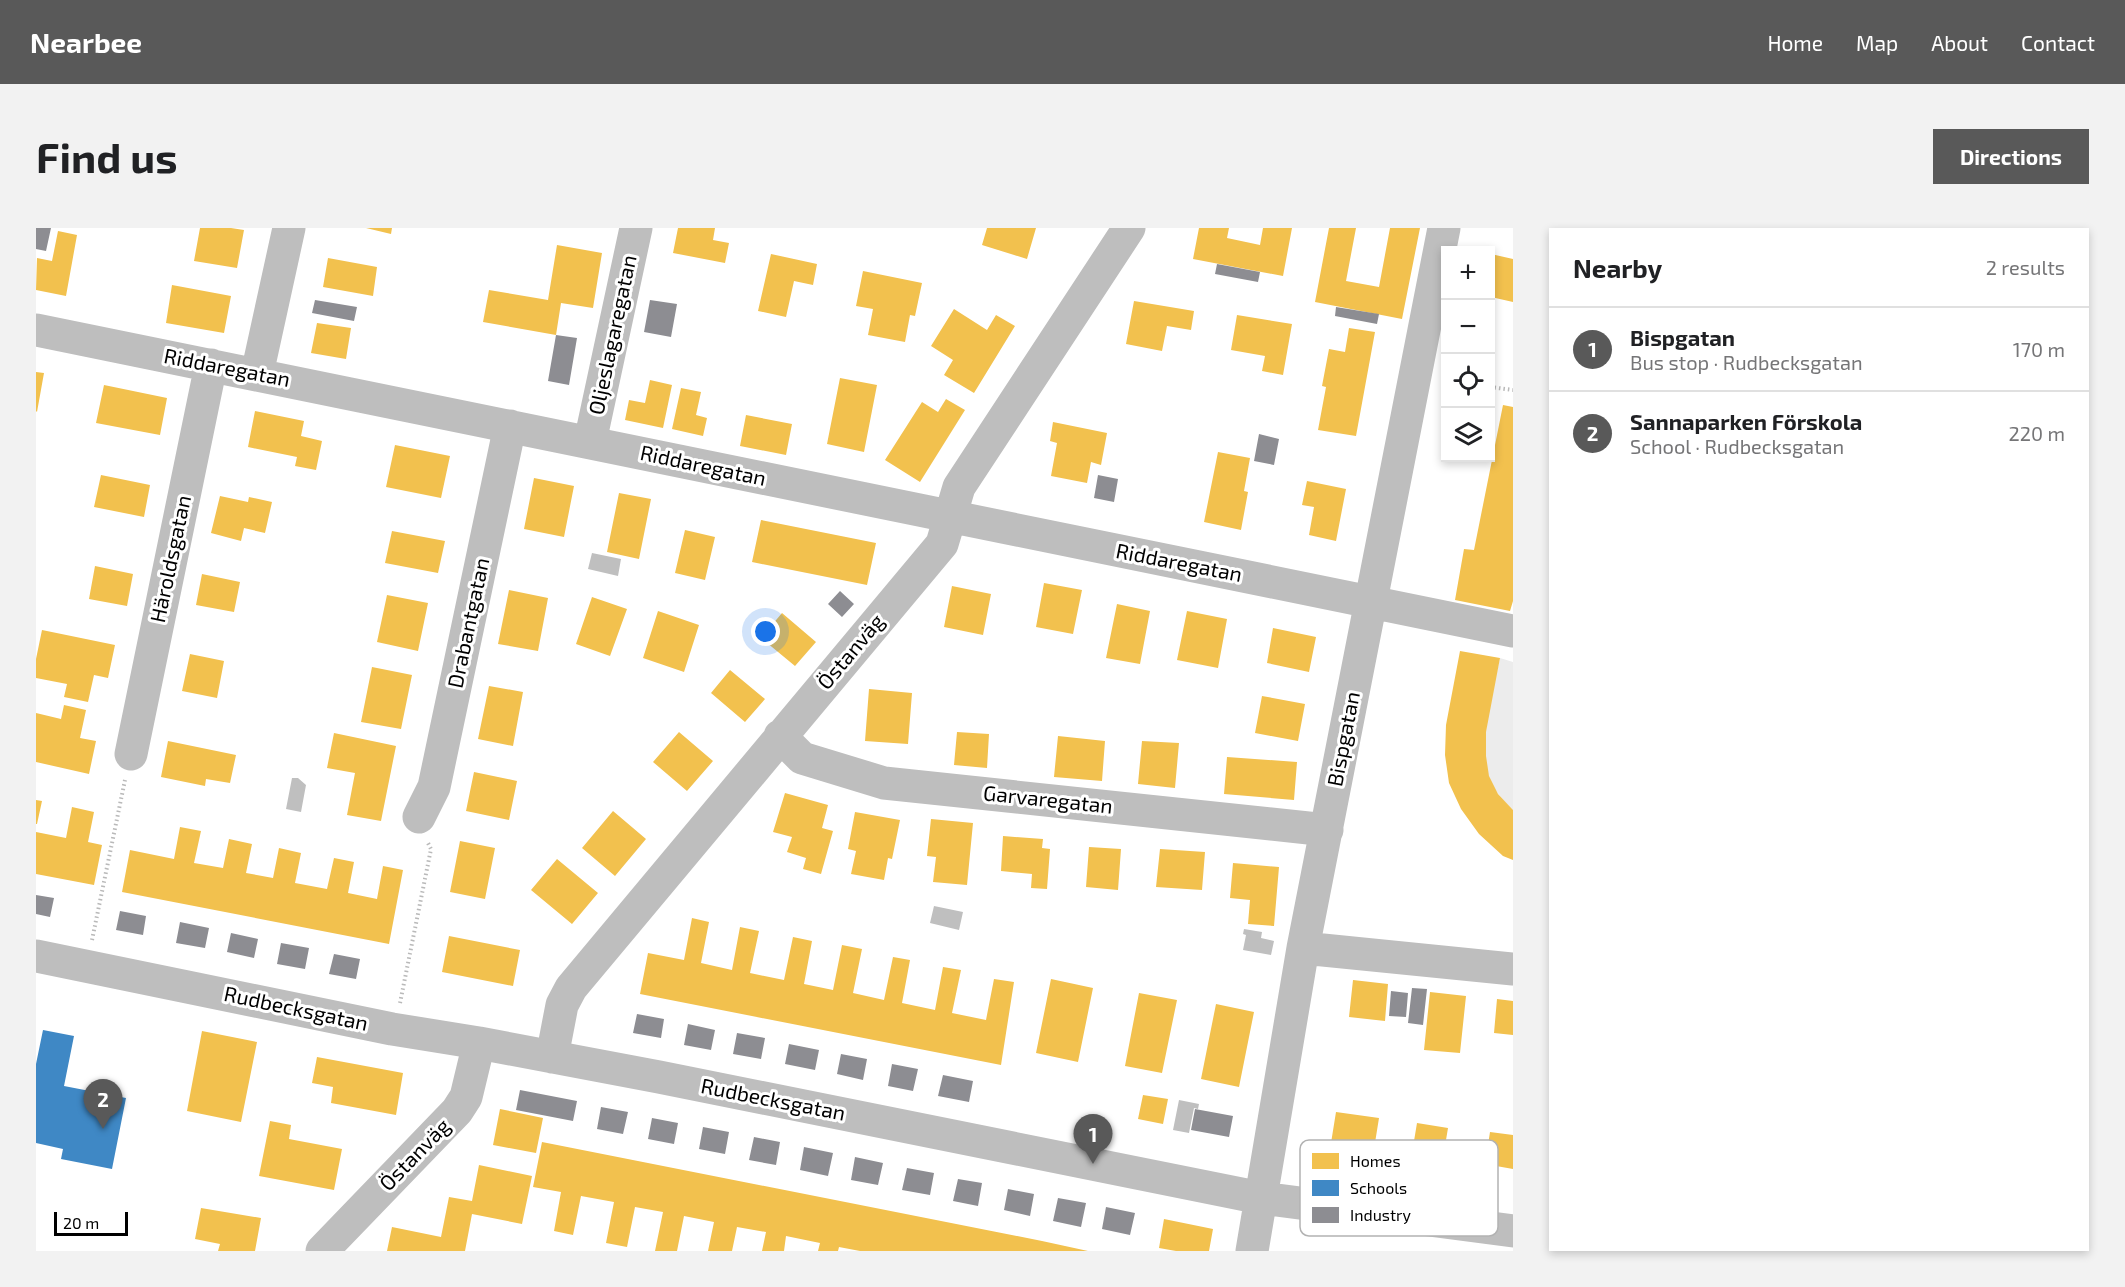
<!DOCTYPE html>
<html lang="en">
<head>
<meta charset="utf-8">
<style>
  :root { --surface:#fff; --page:#f2f2f2; --text:#202124; --muted:#757577; --line:#e0e0e0; --accent:#595959 }
  body { margin:0; font-family:"Exo 2",sans-serif; background:var(--page); color:var(--text) }
  .controls { position:absolute; right:18px; top:18px; display:grid; overflow:hidden; border-radius:0px; box-shadow:0 3px 9px #0003 }
  .controls button { width:54px; height:54px; display:grid; place-items:center; padding:0; border:0; border-bottom:2px solid var(--line); background:var(--surface); color:var(--text); font:30px sans-serif }
  .scale { position:absolute; left:18px; bottom:15px; width:74px; box-sizing:border-box; padding-left:6px; border:3px solid #000; border-top:0; font-size:16px; line-height:21px; white-space:nowrap; color:#000; -webkit-text-stroke:4px #fff; paint-order:stroke }
  .you { position:absolute; left:730px; top:404px; width:21px; height:21px; margin:-15px; border:4px solid #fff; border-radius:50%; background:#1a73e8; box-shadow:0 0 0 9px #1a73e833 }
  .badge { display:grid; place-items:center; width:39px; height:39px; border-radius:50%; background:var(--accent); color:#fff; font-size:20px; font-weight:700 }
  .pin { position:absolute; translate:-50% -50px; filter:drop-shadow(0 2px 3px #0008) }
  .pin::after { content:''; position:absolute; top:32px; width:21px; height:18px; background:inherit; clip-path:polygon(0 0,100% 0,50% 100%) }
  .list { margin:0; padding:0; list-style:none }
  h2 { display:flex; justify-content:space-between; align-items:center; height:78px; margin:0; padding:0 24px; font-size:26px }
  h2 small { font-size:20px; font-weight:400; color:var(--muted) }
  .list li { display:grid; grid-template-columns:39px 1fr auto; gap:18px; align-items:center; box-sizing:border-box; height:84px; padding:0 24px; border-top:2px solid var(--line) }
  .list b { display:block; font-size:22px; white-space:nowrap }
  .list p { margin:0; font-size:20px; white-space:nowrap; color:var(--muted) }
  .list em { font-size:20px; font-style:normal; color:var(--muted) }
  .icon { flex:none; width:33px; height:33px; fill:none; stroke:currentColor; stroke-width:2; stroke-linecap:round; stroke-linejoin:round }
  .map { position:relative; flex:none; width:1477px; height:1023px; overflow:hidden; border-radius:0px }
  header { display:flex; align-items:center; gap:36px; box-sizing:border-box; height:84px; padding:0 30px; background:var(--accent); color:#fff }
  header strong { font-size:28px }
  nav { display:flex; gap:33px; margin-inline-start:auto; font-size:21px }
  .intro { display:flex; align-items:center; justify-content:space-between; box-sizing:border-box; height:144px; padding:0 36px }
  h1 { margin:0; font-size:42px }
  .button { padding:15px 27px; border-radius:0px; background:var(--accent); color:#fff; font-size:21px; font-weight:700 }
  main { display:flex; gap:36px; padding:0 36px }
  aside { flex:1; background:var(--surface); border-radius:0px; box-shadow:0 3px 9px #0003 }
  .map>svg:first-child { display:block }
  .green { fill:#ececec }
  .water { fill:#bfbfbf }
  .homes { fill:#f2c14e }
  .schools { fill:#3f88c5 }
  .industry { fill:#8d8d92 }
  .lines { fill:none; stroke-linecap:round; stroke-linejoin:round }
  .path { stroke:#b9b9b9; stroke-width:4; stroke-dasharray:1.5 3; stroke-linecap:butt }
  .minor { stroke:#bebebe; stroke-width:33 }
  .labels { text-anchor:middle; stroke-width:6; stroke-linejoin:round; paint-order:stroke }
  .street-label { font-size:21px; fill:#000; stroke:#fff }
  .key { fill:#fff; stroke:#b2b2b2; stroke-width:1.5 }
  .key-label { font-size:16px; fill:#000 }
</style>
</head>
<body>
<header>
<strong>Nearbee</strong>
<nav><a>Home</a><a>Map</a><a>About</a><a>Contact</a></nav>
</header>
<div class="intro"><h1>Find us</h1><a class="button">Directions</a></div>
<main>
<div class="map">
<svg width="1477" height="1023" viewBox="0 0 1477 1023">
  <rect width="100%" height="100%" fill="#fff"/>
  <!-- green -->
  <path class="green" d="M 1464,430 L 1477,434 L 1477,582 C 1467,572 1458,563 1453,549 C 1442,514 1457,465 1464,430 Z"/>
  <!-- water -->
  <path class="water" d="M 556,325 L 585,331 L 582,348 L 552,341 Z
    M 256,550 L 262,550 L 270,557 L 265,584 L 250,581 Z
    M 898,678 L 927,684 L 923,702 L 894,695 Z
    M 1208,701 L 1226,704 L 1225,710 L 1238,713 L 1235,727 L 1207,722 L 1210,707 L 1207,706 Z
    M 1143,872 L 1163,876 L 1162,881 L 1158,880 L 1153,905 L 1137,902 Z"/>
  <!-- homes -->
  <path class="homes" d="M 164,0 L 195,0 L 208,2 L 201,40 L 158,33 Z
    M 330,0 L 356,0 L 355,6 Z
    M 642,0 L 679,0 L 677,12 L 693,15 L 689,35 L 637,25 Z
    M 951,0 L 1000,0 L 991,31 L 946,17 Z
    M 1163,0 L 1193,0 L 1191,10 L 1224,17 L 1227,0 L 1256,0 L 1247,48 L 1157,31 Z
    M 1293,0 L 1320,0 L 1310,53 L 1343,59 L 1354,0 L 1384,0 L 1366,91 L 1279,74 Z
    M 22,3 L 41,7 L 30,68 L 0,62 L 1,30 L 16,33 Z
    M 521,17 L 566,25 L 557,80 L 525,75 L 520,107 L 447,94 L 453,62 L 512,72 Z
    M 735,26 L 781,36 L 777,57 L 758,53 L 750,89 L 722,83 Z
    M 1455,26 L 1477,31 L 1477,74 L 1455,69 Z
    M 292,30 L 341,39 L 337,68 L 287,59 Z
    M 827,43 L 886,55 L 879,88 L 874,87 L 869,114 L 832,107 L 837,81 L 820,78 Z
    M 136,57 L 195,68 L 188,105 L 130,95 Z
    M 1098,73 L 1158,83 L 1155,102 L 1131,98 L 1126,123 L 1090,116 Z
    M 918,81 L 951,102 L 960,87 L 979,98 L 938,165 L 908,147 L 917,132 L 895,118 Z
    M 1201,87 L 1256,96 L 1247,147 L 1226,143 L 1229,128 L 1195,122 Z
    M 281,95 L 315,100 L 310,131 L 275,125 Z
    M 1313,100 L 1339,104 L 1320,208 L 1282,202 L 1290,159 L 1286,158 L 1293,121 L 1309,124 Z
    M 0,144 L 8,145 L 1,184 L 0,183 Z
    M 804,150 L 841,157 L 828,224 L 791,216 Z
    M 614,152 L 636,157 L 627,200 L 589,192 L 593,172 L 609,175 Z
    M 68,157 L 131,170 L 124,207 L 60,195 Z
    M 645,160 L 665,164 L 660,187 L 671,190 L 667,208 L 636,201 Z
    M 910,171 L 929,182 L 884,254 L 849,232 L 886,174 L 902,184 Z
    M 1467,177 L 1477,179 L 1477,373 L 1474,383 L 1419,372 L 1428,321 L 1438,322 Z
    M 219,183 L 268,193 L 265,208 L 286,213 L 280,242 L 259,238 L 261,229 L 212,219 Z
    M 710,187 L 756,196 L 750,227 L 704,218 Z
    M 1017,194 L 1071,205 L 1065,237 L 1055,234 L 1051,255 L 1015,248 L 1021,215 L 1014,213 Z
    M 359,217 L 414,228 L 405,270 L 350,259 Z
    M 1182,224 L 1214,230 L 1208,263 L 1212,264 L 1205,302 L 1168,294 Z
    M 65,247 L 114,257 L 108,289 L 58,279 Z
    M 498,250 L 538,258 L 528,309 L 488,301 Z
    M 1271,253 L 1310,261 L 1300,313 L 1273,307 L 1278,279 L 1266,277 Z
    M 583,265 L 615,271 L 603,331 L 571,324 Z
    M 184,268 L 212,274 L 213,269 L 236,274 L 229,305 L 208,300 L 205,313 L 175,305 Z
    M 725,292 L 840,315 L 831,357 L 716,334 Z
    M 649,302 L 679,309 L 669,352 L 639,345 Z
    M 356,303 L 409,313 L 402,345 L 349,335 Z
    M 59,338 L 97,346 L 91,378 L 53,371 Z
    M 166,346 L 204,354 L 198,384 L 160,377 Z
    M 1008,355 L 1046,362 L 1037,406 L 1000,399 Z
    M 916,358 L 955,366 L 947,407 L 908,399 Z
    M 473,362 L 512,370 L 502,423 L 462,416 Z
    M 351,367 L 392,375 L 382,423 L 341,414 Z
    M 556,369 L 591,381 L 574,428 L 540,416 Z
    M 1081,376 L 1114,383 L 1104,436 L 1070,430 Z
    M 622,383 L 663,397 L 648,444 L 607,430 Z
    M 1151,383 L 1191,391 L 1182,440 L 1141,432 Z
    M 746,385 L 780,414 L 759,438 L 725,410 Z
    M 1237,400 L 1280,409 L 1273,444 L 1231,435 Z
    M 6,402 L 79,417 L 72,450 L 58,447 L 52,474 L 28,469 L 31,456 L 0,450 L 0,431 Z
    M 1424,423 L 1464,430 L 1450,504 L 1450,528 L 1453,548 L 1462,566 L 1477,582 L 1477,632 L 1467,628 L 1443,606 L 1425,581 L 1413,555 L 1409,527 L 1410,497 Z
    M 154,426 L 188,433 L 181,470 L 146,463 Z
    M 336,439 L 376,447 L 365,501 L 325,494 Z
    M 694,442 L 729,471 L 709,494 L 675,465 Z
    M 453,458 L 487,464 L 477,518 L 442,511 Z
    M 833,461 L 876,465 L 872,516 L 829,513 Z
    M 1226,468 L 1269,476 L 1262,513 L 1219,505 Z
    M 28,477 L 50,482 L 44,510 L 60,513 L 53,546 L 0,534 L 0,485 L 25,491 Z
    M 643,504 L 677,533 L 651,563 L 617,534 Z
    M 921,504 L 953,506 L 951,540 L 918,537 Z
    M 298,505 L 360,518 L 345,593 L 311,587 L 319,545 L 291,540 Z
    M 1022,508 L 1069,513 L 1066,553 L 1018,549 Z
    M 132,513 L 200,527 L 194,555 L 170,551 L 169,558 L 125,549 Z
    M 1106,513 L 1143,515 L 1139,560 L 1102,556 Z
    M 1191,529 L 1261,534 L 1258,572 L 1188,566 Z
    M 438,544 L 481,553 L 473,592 L 430,583 Z
    M 749,565 L 792,577 L 786,600 L 797,603 L 785,646 L 767,641 L 770,630 L 751,624 L 756,609 L 737,604 Z
    M 0,572 L 6,573 L 1,596 L 0,596 Z
    M 36,579 L 58,584 L 52,614 L 66,617 L 58,657 L 0,646 L 0,604 L 30,610 Z
    M 577,583 L 610,611 L 579,648 L 546,620 Z
    M 819,584 L 864,592 L 856,631 L 852,630 L 848,652 L 815,646 L 820,623 L 812,621 Z
    M 895,591 L 937,595 L 931,657 L 897,654 L 900,629 L 891,628 Z
    M 144,599 L 165,603 L 158,635 L 187,640 L 193,611 L 216,616 L 210,645 L 237,650 L 243,620 L 265,625 L 259,655 L 291,661 L 298,630 L 318,634 L 312,665 L 341,671 L 347,638 L 367,642 L 353,716 L 86,664 L 94,622 L 138,631 Z
    M 967,608 L 1007,611 L 1006,620 L 1014,621 L 1011,661 L 995,660 L 996,646 L 965,643 Z
    M 424,613 L 459,620 L 449,671 L 414,664 Z
    M 1053,619 L 1085,621 L 1082,662 L 1050,659 Z
    M 1124,621 L 1169,624 L 1166,662 L 1120,659 Z
    M 521,631 L 562,665 L 536,696 L 495,662 Z
    M 1197,635 L 1243,639 L 1238,698 L 1212,696 L 1214,672 L 1194,670 Z
    M 656,690 L 673,694 L 665,735 L 696,742 L 704,699 L 723,703 L 714,745 L 748,752 L 757,709 L 776,713 L 768,756 L 797,762 L 806,717 L 826,721 L 817,765 L 848,772 L 857,729 L 874,732 L 866,775 L 899,782 L 907,739 L 925,742 L 916,785 L 950,792 L 958,751 L 978,754 L 965,837 L 604,766 L 612,725 L 648,732 Z
    M 413,708 L 484,722 L 477,758 L 406,744 Z
    M 1015,751 L 1057,760 L 1042,834 L 1000,825 Z
    M 1317,752 L 1352,756 L 1349,793 L 1313,789 Z
    M 1394,764 L 1430,768 L 1424,825 L 1388,822 Z
    M 1103,765 L 1141,772 L 1126,845 L 1089,838 Z
    M 1461,771 L 1477,773 L 1477,807 L 1458,805 Z
    M 1180,776 L 1218,784 L 1203,859 L 1165,851 Z
    M 166,803 L 221,814 L 205,894 L 151,883 Z
    M 281,829 L 367,845 L 360,887 L 295,875 L 297,859 L 276,855 Z
    M 1107,867 L 1132,871 L 1127,896 L 1102,891 Z
    M 464,881 L 507,890 L 500,925 L 457,917 Z
    M 1300,884 L 1343,890 L 1338,921 L 1295,915 Z
    M 234,893 L 255,897 L 253,911 L 306,921 L 298,962 L 223,948 Z
    M 1381,895 L 1412,900 L 1407,930 L 1376,925 Z
    M 1454,904 L 1477,907 L 1477,941 L 1449,936 Z
    M 506,914 L 1006,1013 L 1052,1023 L 824,1023 L 803,1019 L 802,1023 L 782,1023 L 784,1015 L 750,1008 L 748,1023 L 726,1023 L 730,1004 L 701,999 L 696,1023 L 672,1023 L 678,994 L 648,988 L 641,1023 L 619,1023 L 627,984 L 599,979 L 591,1019 L 570,1015 L 578,974 L 545,968 L 537,1007 L 518,1003 L 525,964 L 497,959 Z
    M 443,937 L 496,948 L 486,996 L 436,986 L 429,1023 L 351,1023 L 356,999 L 405,1009 L 413,969 L 436,973 Z
    M 165,980 L 225,990 L 219,1023 L 182,1023 L 184,1016 L 159,1011 Z
    M 1128,991 L 1177,1001 L 1173,1023 L 1140,1023 L 1123,1020 Z"/>
  <!-- schools -->
  <path class="schools" d="M 7,802 L 38,808 L 28,858 L 90,870 L 76,941 L 25,931 L 27,921 L 0,915 L 0,836 Z"/>
  <!-- industry -->
  <path class="industry" d="M 0,0 L 15,0 L 10,23 L 0,21 Z
    M 1181,36 L 1224,44 L 1222,54 L 1179,46 Z
    M 279,72 L 321,79 L 318,93 L 276,85 Z
    M 614,72 L 641,76 L 635,109 L 608,104 Z
    M 1300,79 L 1343,86 L 1341,96 L 1299,88 Z
    M 520,107 L 541,110 L 533,157 L 512,153 Z
    M 1223,206 L 1243,211 L 1238,237 L 1218,233 Z
    M 1062,247 L 1082,251 L 1078,274 L 1058,270 Z
    M 804,363 L 818,376 L 806,389 L 792,376 Z
    M 0,667 L 18,670 L 14,689 L 0,686 Z
    M 84,683 L 110,688 L 107,707 L 80,702 Z
    M 144,694 L 173,700 L 169,720 L 140,715 Z
    M 195,705 L 222,711 L 218,730 L 191,724 Z
    M 245,715 L 273,720 L 269,741 L 241,736 Z
    M 298,726 L 324,731 L 320,751 L 293,746 Z
    M 1376,760 L 1391,761 L 1387,797 L 1372,795 Z
    M 1355,763 L 1372,765 L 1370,789 L 1353,788 Z
    M 601,786 L 628,791 L 625,810 L 597,805 Z
    M 652,796 L 679,802 L 675,822 L 648,817 Z
    M 701,805 L 729,810 L 725,831 L 697,826 Z
    M 753,816 L 783,822 L 779,842 L 749,836 Z
    M 805,826 L 831,831 L 827,852 L 801,846 Z
    M 856,836 L 882,841 L 877,863 L 852,858 Z
    M 907,847 L 937,853 L 933,874 L 902,868 Z
    M 484,862 L 541,873 L 537,893 L 480,882 Z
    M 565,879 L 592,884 L 587,906 L 561,901 Z
    M 1159,881 L 1197,888 L 1193,909 L 1155,902 Z
    M 616,890 L 642,895 L 638,916 L 612,911 Z
    M 667,899 L 693,904 L 689,926 L 663,921 Z
    M 718,909 L 744,914 L 740,937 L 713,932 Z
    M 768,919 L 797,925 L 792,948 L 764,942 Z
    M 819,929 L 847,935 L 842,957 L 815,952 Z
    M 871,940 L 898,945 L 894,967 L 866,962 Z
    M 922,951 L 946,955 L 942,978 L 917,973 Z
    M 972,961 L 998,966 L 994,988 L 968,982 Z
    M 1022,970 L 1050,975 L 1045,999 L 1017,993 Z
    M 1070,979 L 1099,985 L 1094,1007 L 1066,1001 Z"/>
  <g class="lines">
    <!-- path -->
    <path class="path" d="M 1454,159 L 1477,162
      M 56,712 L 89,552
      M 364,775 L 395,621 L 392,615"/>
    <!-- minor -->
    <path class="minor" d="M 0,102 L 1477,403
      M 221,146 L 253,0
      M 554,214 L 600,0
      M 744,508 L 766,530 L 848,555 L 1291,602
      M 95,526 L 175,137
      M 383,589 L 398,559 L 474,198
      M 1267,720 L 1477,741
      M 0,728 L 356,801 L 443,815 L 623,849 L 1225,970 L 1477,1003
      M 516,829 L 526,777 L 535,760 L 906,316 L 923,259 L 1093,0
      M 286,1023 L 421,883 L 430,869 L 443,815
      M 1216,1023 L 1267,720 L 1408,0"/>
  </g>
  <g class="labels">
    <!-- street labels -->
    <g class="street-label">
      <text transform="translate(577 107) rotate(-78)" y="7">Oljeslagaregatan</text>
      <text transform="translate(191 140) rotate(11)" y="7">Riddaregatan</text>
      <text transform="translate(667 238) rotate(12)" y="7">Riddaregatan</text>
      <text transform="translate(135 331) rotate(-78)" y="7">Häroldsgatan</text>
      <text transform="translate(1143 335) rotate(11)" y="7">Riddaregatan</text>
      <text transform="translate(433 395) rotate(-78)" y="7">Drabantgatan</text>
      <text transform="translate(815 424) rotate(-50)" y="7">Östanväg</text>
      <text transform="translate(1308 511) rotate(-79)" y="7">Bispgatan</text>
      <text transform="translate(1012 572) rotate(6)" y="7">Garvaregatan</text>
      <text transform="translate(260 781) rotate(12)" y="7">Rudbecksgatan</text>
      <text transform="translate(737 872) rotate(11)" y="7">Rudbecksgatan</text>
      <text transform="translate(379 927) rotate(-46)" y="7">Östanväg</text>
    </g>
  </g>
  <!-- legend -->
  <rect x="1264" y="912" width="198" height="96" rx="9" class="key"/>
  <rect x="1276" y="925" width="27" height="16" fill="#f2c14e"/>
  <rect x="1276" y="952" width="27" height="16" fill="#3f88c5"/>
  <rect x="1276" y="979" width="27" height="16" fill="#8d8d92"/>
  <g class="key-label">
    <text x="1314" y="939">Homes</text>
    <text x="1314" y="966">Schools</text>
    <text x="1314" y="993">Industry</text>
  </g>
</svg>
<div class="controls">
<button>+</button>
<button>−</button>
<button><svg class="icon" aria-label="locate" viewBox="0 0 24 24"><circle cx="12" cy="12" r="6"/><path d="M12 2v4M12 18v4M2 12h4M18 12h4"/></svg></button>
<button><svg class="icon" aria-label="layers" viewBox="0 0 24 24"><path d="M12 4l9 5-9 5-9-5zM3 14l9 5 9-5"/></svg></button>
</div>
<div class="scale">20 m</div>
<div class="you"></div>
<div class="pin badge" style="left:1057px;top:936px">1</div>
<div class="pin badge" style="left:67px;top:901px">2</div>
</div>
<aside>
<h2>Nearby<small>2 results</small></h2>
<ul class="list">
<li><span class="badge">1</span><div><b>Bispgatan</b><p>Bus stop · Rudbecksgatan</p></div><em>170 m</em></li>
<li><span class="badge">2</span><div><b>Sannaparken Förskola</b><p>School · Rudbecksgatan</p></div><em>220 m</em></li>
</ul>
</aside>
</main>
</body>
</html>
